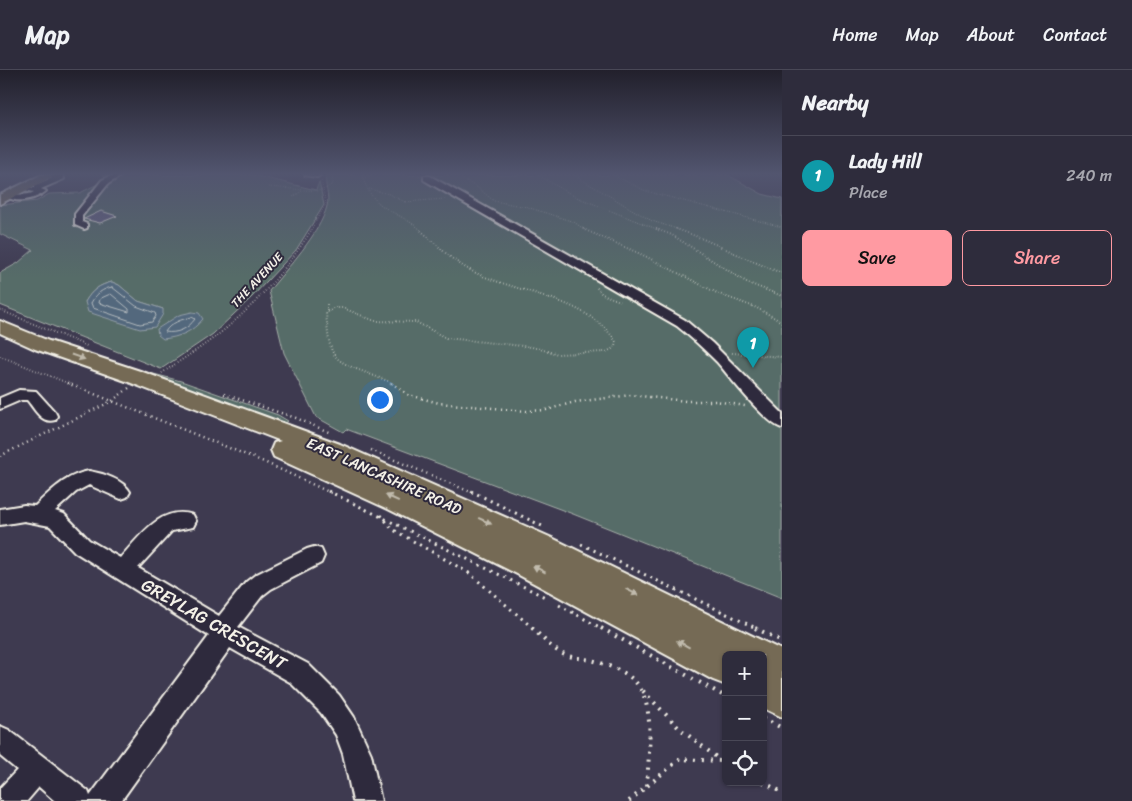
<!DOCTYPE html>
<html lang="en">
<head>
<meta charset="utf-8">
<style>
  :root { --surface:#2e2c3c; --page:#3a3847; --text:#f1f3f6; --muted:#a7a7af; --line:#494856; --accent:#ff9aa2 }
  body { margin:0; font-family:Sriracha,sans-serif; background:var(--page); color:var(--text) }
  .controls { position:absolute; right:15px; bottom:15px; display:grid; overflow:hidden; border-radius:8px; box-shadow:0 1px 4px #0004 }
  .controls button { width:45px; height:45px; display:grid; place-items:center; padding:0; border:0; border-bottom:1px solid var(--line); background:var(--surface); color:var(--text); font:25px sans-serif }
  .you { position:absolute; left:379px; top:329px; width:18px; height:18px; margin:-12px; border:4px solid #fff; border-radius:50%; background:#1a73e8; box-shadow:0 0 0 8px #1a73e833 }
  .badge { display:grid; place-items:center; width:32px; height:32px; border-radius:50%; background:var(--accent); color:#fff; font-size:16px; font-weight:700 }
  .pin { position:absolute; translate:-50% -41px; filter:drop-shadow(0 1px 2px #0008) }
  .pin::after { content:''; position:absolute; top:26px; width:18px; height:15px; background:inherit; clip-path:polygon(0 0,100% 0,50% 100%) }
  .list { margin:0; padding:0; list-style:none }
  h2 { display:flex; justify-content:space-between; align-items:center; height:65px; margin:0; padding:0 20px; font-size:21px }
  h2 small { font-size:16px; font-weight:400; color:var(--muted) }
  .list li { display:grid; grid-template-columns:32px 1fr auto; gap:15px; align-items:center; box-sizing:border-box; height:80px; padding:0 20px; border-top:1px solid var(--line) }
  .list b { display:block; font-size:19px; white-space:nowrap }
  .list p { margin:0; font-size:16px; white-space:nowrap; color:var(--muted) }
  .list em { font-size:16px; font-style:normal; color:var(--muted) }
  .actions { display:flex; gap:10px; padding:15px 20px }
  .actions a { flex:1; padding:11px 0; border:1px solid var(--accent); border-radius:8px; text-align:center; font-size:18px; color:var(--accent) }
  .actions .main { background:var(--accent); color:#111 }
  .icon { flex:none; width:28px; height:28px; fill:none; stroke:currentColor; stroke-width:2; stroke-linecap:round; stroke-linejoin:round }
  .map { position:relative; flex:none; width:782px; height:731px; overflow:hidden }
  header { display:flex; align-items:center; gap:30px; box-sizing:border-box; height:70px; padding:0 25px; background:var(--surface); border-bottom:1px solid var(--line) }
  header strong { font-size:24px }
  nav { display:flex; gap:28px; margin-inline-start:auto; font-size:18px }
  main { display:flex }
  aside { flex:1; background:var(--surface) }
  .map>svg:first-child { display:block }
  .green { fill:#566c68; stroke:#a5aea8; fill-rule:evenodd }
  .water { fill:#52677d; stroke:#939ea8 }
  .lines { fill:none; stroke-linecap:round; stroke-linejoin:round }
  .shore { stroke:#b3babd; stroke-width:1 }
  .building { fill:#62617e; stroke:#f4f1e8 }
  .minor-casing { stroke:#f4f1e8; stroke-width:4 }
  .highway-casing { stroke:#f4f1e8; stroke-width:4 }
  .path-far4 { stroke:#f4f1e8; stroke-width:1; stroke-dasharray:0.5 2; stroke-linecap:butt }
  .path-far3 { stroke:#f4f1e8; stroke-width:2; stroke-dasharray:0.5 2.5; stroke-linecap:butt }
  .path-far2 { stroke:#f4f1e8; stroke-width:2.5; stroke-dasharray:1 4; stroke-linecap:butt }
  .path-far1 { stroke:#f4f1e8; stroke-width:3; stroke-dasharray:2 5; stroke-linecap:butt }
  .path { stroke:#f4f1e8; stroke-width:4; stroke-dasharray:2 6; stroke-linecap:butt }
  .minor { fill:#2f2a3d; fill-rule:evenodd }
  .highway { fill:#756b55; fill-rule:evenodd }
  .oneway { fill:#c1bbad }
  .labels { text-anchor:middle; stroke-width:4; stroke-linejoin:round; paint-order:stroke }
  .far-street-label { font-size:12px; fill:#f4f1e8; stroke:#2f2a3d }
  .street-label { font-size:15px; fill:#f4f1e8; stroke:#2f2a3d }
  .near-street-label { font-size:18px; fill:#f4f1e8; stroke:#2f2a3d }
</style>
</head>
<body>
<header>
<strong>Map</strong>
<nav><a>Home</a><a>Map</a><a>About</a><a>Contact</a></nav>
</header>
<main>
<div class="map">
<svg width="782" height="731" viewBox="0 0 782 731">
  <rect width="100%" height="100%" fill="#3e3a50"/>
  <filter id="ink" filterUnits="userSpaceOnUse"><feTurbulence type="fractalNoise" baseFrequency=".02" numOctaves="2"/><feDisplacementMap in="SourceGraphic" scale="10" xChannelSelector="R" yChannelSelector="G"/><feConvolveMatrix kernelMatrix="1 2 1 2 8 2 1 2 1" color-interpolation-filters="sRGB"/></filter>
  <g filter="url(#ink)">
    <!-- green -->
    <path class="green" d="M 103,105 L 253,105 L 316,120 L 319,112 L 324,135 L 296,180 L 252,227 L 213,264 L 161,299 L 0,235 L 0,203 L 18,193 L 33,180 L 0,164 L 0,135 L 37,131 L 49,124 L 80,123 L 113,106 ZM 112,212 L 119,215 L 138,231 L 163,239 L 85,232 C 92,220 99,215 112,212 Z
      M 326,105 L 728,105 L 762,124 L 782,129 L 782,528 L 573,444 L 346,359 L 343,362 L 316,347 L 284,283 L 269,221 C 287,198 320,164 327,136 C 330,126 324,115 326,105 Z
      M 146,302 L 181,311 L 278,345 L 288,351 L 284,354 L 144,303 Z"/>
    <!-- water -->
    <path class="water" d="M 112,212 L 119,215 L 138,231 L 163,239 L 163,244 L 155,257 L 140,259 L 88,242 L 85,232 C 92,220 99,215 112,212 Z
      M 192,242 L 199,243 L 203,249 C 192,262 180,267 163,269 L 158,265 L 157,259 L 179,245 Z"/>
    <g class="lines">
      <!-- shore -->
      <path class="shore" d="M 112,217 L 136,236 L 155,243 L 156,246 L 152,252 L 140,254 L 93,238 L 91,233 C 96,224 102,219 112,217 Z
        M 111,224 L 129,239 L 129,242 L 99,233 L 100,229 Z
        M 192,247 L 195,249 C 188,259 177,264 165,262 C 170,253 182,249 192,247 Z"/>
    </g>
    <!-- building -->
    <path class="building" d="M 101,141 L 117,146 L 100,153 L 84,149 Z"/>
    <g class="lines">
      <defs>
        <path id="minor" d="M 63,105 L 64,109 L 41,119 L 46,121 C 37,129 18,134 7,127 C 15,122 26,127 34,122 L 16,118 L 20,116 L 35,118 L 35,115 L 52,108 L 47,108 L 47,105 Z
          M 113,105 L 122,105 L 108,114 L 82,146 L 82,152 L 87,154 L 87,158 L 84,159 L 75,155 L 75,144 L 102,110 Z
          M 305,105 L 320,105 L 317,107 Z
          M 424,106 L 430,106 L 685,250 L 712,273 L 782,343 L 782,358 C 765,353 730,307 717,292 C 704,279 691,267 677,256 L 424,110 Z
          M 19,320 L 36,321 L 55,342 L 57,346 L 55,350 C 41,354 35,339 27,330 L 21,330 L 0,339 L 0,328 Z
          M 89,401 C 102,403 124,410 130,422 L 127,427 L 121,429 L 89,415 L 76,422 L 55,441 L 64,444 L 89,470 L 120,488 C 139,468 161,434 193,445 L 196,451 L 193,457 L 172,461 L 138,498 L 219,546 L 246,512 L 255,505 L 307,479 L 314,477 L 321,479 L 324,486 L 321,493 L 271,519 L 262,526 L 238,557 L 308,594 L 339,625 L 354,647 L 371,684 L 381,731 L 353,731 L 343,684 L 336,665 L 321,643 L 290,612 L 230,578 L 121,731 L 55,731 L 39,717 L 27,731 L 0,731 L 0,718 L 17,700 L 0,686 L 0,656 L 9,660 L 88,721 L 90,726 L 209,566 L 75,482 L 50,456 L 24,451 L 0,455 L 0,439 L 24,435 L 35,436 C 51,421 66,405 89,401 Z"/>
        <path id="highway" d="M 41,105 L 56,105 L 0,134 L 0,125 Z
          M 0,251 L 49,271 L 140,301 L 340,374 L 552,468 L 775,577 L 782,580 L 782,647 L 763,638 L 763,585 L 726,585 L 726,615 L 713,610 L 517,504 L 388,439 L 274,387 L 271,380 L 274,373 L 281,371 L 126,311 L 35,279 L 0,263 Z"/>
      </defs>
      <!-- minor casing -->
      <use href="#minor" class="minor-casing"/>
      <!-- highway casing -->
      <use href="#highway" class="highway-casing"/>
      <!-- path-far4 -->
      <path class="path-far4" d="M 362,105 C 373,142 396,139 421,160
        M 455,105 L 478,118 L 494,131 L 527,137 L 574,152 L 585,160
        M 538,105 L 574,126 L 659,160
        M 574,105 L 652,151 L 680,160
        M 613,105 L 646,121 L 782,157
        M 363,108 L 377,105
        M 269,117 L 316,121 L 323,120 L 333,114 L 332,105
        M 369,119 L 389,124 L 405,132 L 445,129
        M 293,127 L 302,121
        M 311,160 L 326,134 L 321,110"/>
      <!-- path-far3 -->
      <path class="path-far3" d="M 583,159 L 643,185 L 719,224 L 757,238 L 782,252
        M 656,159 L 672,165 L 748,213 L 782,226
        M 676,159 C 713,171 746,190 782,203
        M 597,218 L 602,224 L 620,231
        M 327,234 L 327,241
        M 0,240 L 87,276
        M 732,283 L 782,287
        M 0,286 L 70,314
        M 162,303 C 181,290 201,278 219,264 C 256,235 287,199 312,159
        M 393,314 C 387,310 379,308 372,305 C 329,289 330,288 326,243 L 335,238 L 343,238 L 375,251 L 416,252 L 446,268 L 532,277 L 558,284 L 606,282 L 614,278 L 616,272 C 587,226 515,224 470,200 C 450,190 436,173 419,159"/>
      <!-- path-far2 -->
      <path class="path-far2" d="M 67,313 L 264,392 L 331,423
        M 391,313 L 409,325 L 439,333 L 526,341 L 546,340 L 575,332 L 631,325 L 686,331 L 716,331 L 745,336
        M 224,324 L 296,348 L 331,363
        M 371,380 L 473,423
        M 0,386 L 112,331 L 129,318"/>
      <!-- path-far1 -->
      <path class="path-far1" d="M 328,421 L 545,527
        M 471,421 L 544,457
        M 381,445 L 392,459 L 469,503 L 534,559
        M 581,474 L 758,559
        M 559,535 L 603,559"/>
      <!-- path -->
      <path class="path" d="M 532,558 C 541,566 551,578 561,583 C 572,589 587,588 598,592 C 613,597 632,604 640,618 C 655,643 648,688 647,716
        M 601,558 L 726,627
        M 755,558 L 782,571
        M 643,621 L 679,658 L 720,690
        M 763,648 L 782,658
        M 763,712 L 782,722
        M 629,731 L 680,689 L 722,691 L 726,693"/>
      <!-- minor -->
      <use href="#minor" class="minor"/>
      <!-- highway -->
      <use href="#highway" class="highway"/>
    </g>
    <!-- one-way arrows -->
    <defs><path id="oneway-solid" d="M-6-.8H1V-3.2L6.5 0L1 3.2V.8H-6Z" transform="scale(1.25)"/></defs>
    <g class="oneway">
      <use href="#oneway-solid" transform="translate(78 287) rotate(19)"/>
      <use href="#oneway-solid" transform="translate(392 428) rotate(-155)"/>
      <use href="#oneway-solid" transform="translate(485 451) rotate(25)"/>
      <use href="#oneway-solid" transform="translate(539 499) rotate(-152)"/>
      <use href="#oneway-solid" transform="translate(632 522) rotate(26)"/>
      <use href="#oneway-solid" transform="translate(683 574) rotate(-152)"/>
    </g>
  </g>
  <!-- sky -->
  <linearGradient id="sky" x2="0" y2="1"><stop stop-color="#22202c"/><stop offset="0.5" stop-color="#52556f"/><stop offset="1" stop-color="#52556f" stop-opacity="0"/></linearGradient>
  <rect width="782" height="208" fill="url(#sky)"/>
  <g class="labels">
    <!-- far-street labels -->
    <g class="far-street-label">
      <text transform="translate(257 210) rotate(-47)" y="4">THE AVENUE</text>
    </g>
    <!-- street labels -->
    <g class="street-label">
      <text transform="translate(384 406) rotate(24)" y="5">EAST LANCASHIRE ROAD</text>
    </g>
    <!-- near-street labels -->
    <g class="near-street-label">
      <text transform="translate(214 554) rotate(30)" y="6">GREYLAG CRESCENT</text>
    </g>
  </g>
</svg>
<div class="controls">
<button>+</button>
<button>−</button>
<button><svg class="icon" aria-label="locate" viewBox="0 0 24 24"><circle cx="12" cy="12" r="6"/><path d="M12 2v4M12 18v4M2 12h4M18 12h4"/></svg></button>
</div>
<div class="you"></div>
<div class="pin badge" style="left:753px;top:298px;background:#0f9aa8">1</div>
</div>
<aside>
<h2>Nearby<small></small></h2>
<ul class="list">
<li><span class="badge" style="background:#0f9aa8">1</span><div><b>Lady Hill</b><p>Place</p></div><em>240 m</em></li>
</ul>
<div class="actions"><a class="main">Save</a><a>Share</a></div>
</aside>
</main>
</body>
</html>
